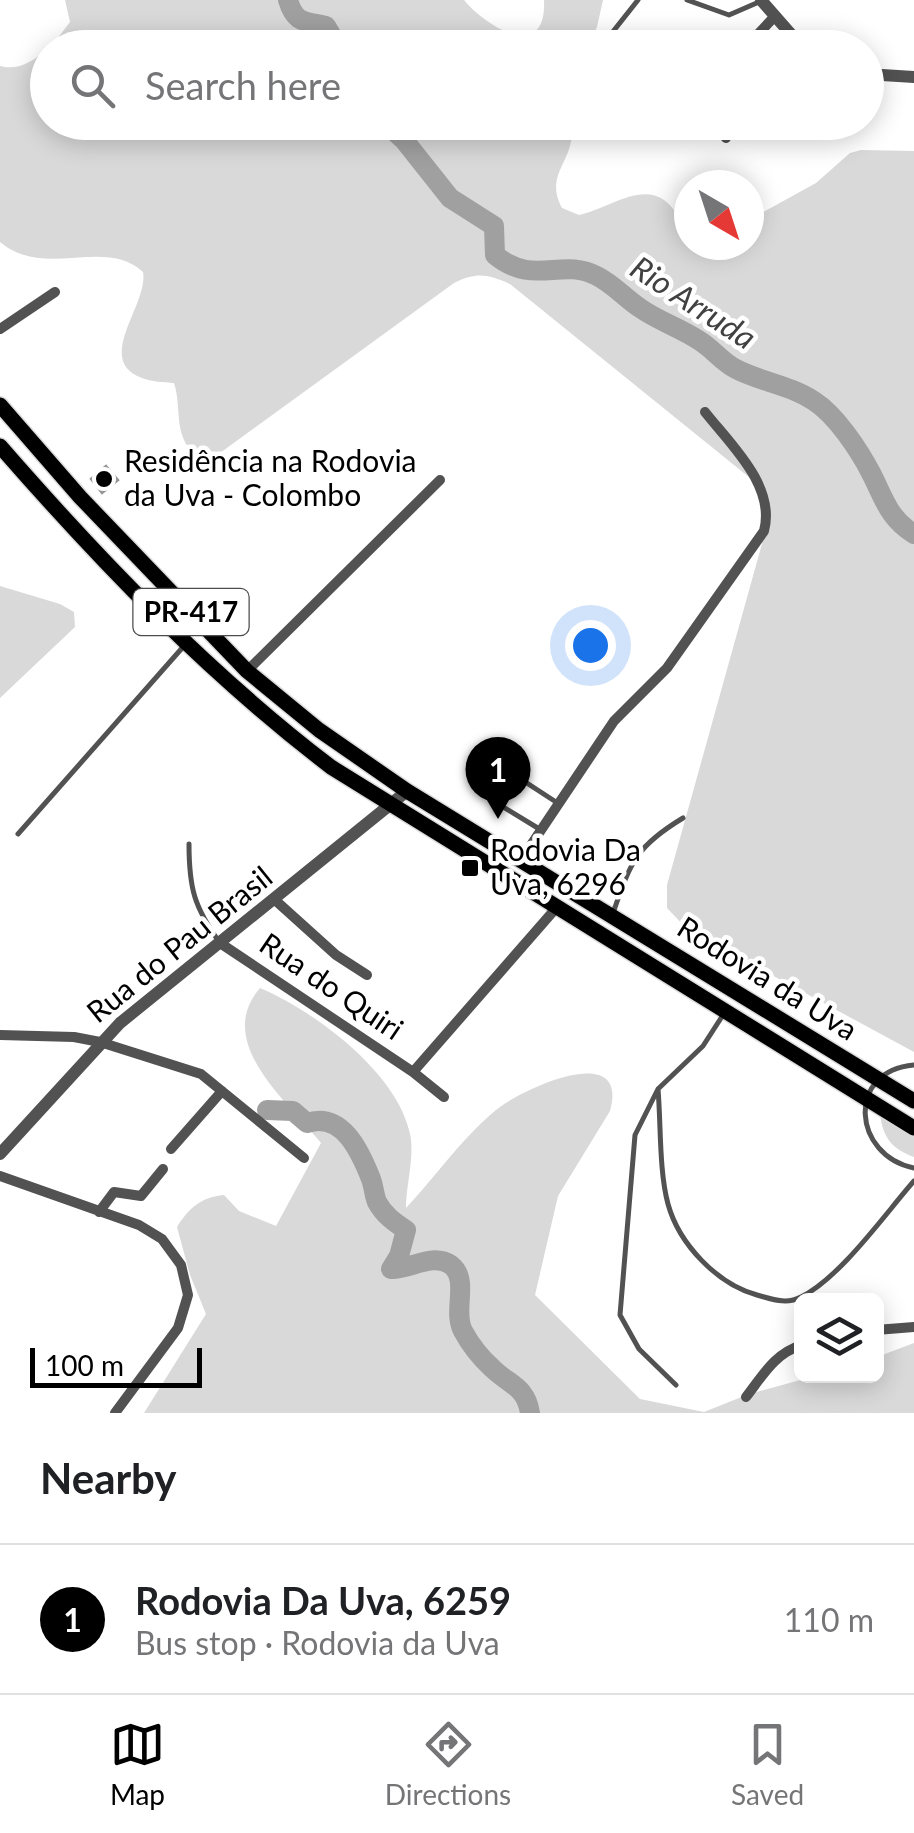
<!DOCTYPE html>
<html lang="en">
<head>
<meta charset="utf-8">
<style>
  :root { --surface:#fff; --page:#f6f6f6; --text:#202124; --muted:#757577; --line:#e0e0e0; --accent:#000 }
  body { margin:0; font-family:Lato,sans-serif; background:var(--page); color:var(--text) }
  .controls { position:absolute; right:30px; bottom:30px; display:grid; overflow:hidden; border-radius:15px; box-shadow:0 5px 25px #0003 }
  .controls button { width:90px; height:90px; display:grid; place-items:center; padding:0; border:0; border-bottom:2px solid var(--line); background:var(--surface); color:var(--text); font:50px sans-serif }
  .compass { position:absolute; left:674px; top:170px; width:90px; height:90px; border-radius:50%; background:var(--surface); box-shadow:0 5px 25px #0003; rotate:141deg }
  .scale { position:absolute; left:30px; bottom:25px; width:172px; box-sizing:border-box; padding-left:10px; border:5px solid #000; border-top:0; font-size:28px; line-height:35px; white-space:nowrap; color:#000; -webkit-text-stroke:8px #fff; paint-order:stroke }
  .you { position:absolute; left:590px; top:645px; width:35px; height:35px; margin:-25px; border:8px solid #fff; border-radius:50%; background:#1a73e8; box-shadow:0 0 0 15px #1a73e833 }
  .badge { display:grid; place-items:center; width:65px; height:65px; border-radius:50%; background:var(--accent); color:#fff; font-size:32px; font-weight:700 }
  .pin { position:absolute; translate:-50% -82px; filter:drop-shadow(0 2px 5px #0008) }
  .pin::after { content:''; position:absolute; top:52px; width:35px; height:30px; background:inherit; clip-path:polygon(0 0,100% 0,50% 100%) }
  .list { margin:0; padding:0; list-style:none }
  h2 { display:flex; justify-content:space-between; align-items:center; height:130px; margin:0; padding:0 40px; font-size:42px }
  h2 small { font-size:32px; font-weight:400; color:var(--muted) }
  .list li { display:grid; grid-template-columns:65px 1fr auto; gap:30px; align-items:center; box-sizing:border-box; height:150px; padding:0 40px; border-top:2px solid var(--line) }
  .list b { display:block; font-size:38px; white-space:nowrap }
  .list p { margin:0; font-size:32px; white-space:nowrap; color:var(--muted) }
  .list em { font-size:32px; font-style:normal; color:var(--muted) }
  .icon { flex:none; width:55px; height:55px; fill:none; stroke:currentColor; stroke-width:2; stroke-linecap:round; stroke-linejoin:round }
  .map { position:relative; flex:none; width:914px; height:1413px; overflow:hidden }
  .search { position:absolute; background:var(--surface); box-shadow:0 5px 25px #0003; left:30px; right:30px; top:30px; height:110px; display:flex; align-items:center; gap:25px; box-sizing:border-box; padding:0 35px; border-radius:55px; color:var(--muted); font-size:38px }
  .sheet { height:280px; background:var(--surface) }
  nav { display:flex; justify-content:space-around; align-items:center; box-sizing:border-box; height:140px; border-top:2px solid var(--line); background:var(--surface); font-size:28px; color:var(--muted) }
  nav a { display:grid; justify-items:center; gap:5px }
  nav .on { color:var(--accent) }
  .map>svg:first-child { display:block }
  .green { fill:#d9d9d9 }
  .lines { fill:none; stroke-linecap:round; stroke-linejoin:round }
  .river { stroke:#a0a0a0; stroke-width:20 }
  .building { fill:#c2c2c2; stroke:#969696; stroke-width:2.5 }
  .primary-casing { stroke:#dbdbdb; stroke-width:18 }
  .service { stroke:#525252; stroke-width:5 }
  .minor { stroke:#525252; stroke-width:10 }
  .tertiary { stroke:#525252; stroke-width:12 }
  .primary { stroke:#000; stroke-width:15 }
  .poi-dot { fill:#000; stroke:#fff; stroke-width:4 }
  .labels { text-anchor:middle; stroke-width:9; stroke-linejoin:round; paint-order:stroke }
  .shield { fill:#fff; stroke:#4c4c4c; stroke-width:2.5 }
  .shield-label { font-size:28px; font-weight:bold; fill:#000 }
  .poi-label { font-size:30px; fill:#000; stroke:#fff; text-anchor:start }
  .street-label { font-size:30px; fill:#000; stroke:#fff }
  .water-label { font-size:32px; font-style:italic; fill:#414141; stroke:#fff }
</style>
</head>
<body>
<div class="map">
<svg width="914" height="1413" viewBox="0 0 914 1413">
  <rect width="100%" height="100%" fill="#fff"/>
  <!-- green -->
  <path class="green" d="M 65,0 L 464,0 C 487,28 547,63 544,0 L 603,0 L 597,27 L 587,47 L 51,47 L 70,22 Z
    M 47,50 L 48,122 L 521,122 L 564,126 L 572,134 C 570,165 545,176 562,208 L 579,215 C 611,208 649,175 674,210 C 684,225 689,226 689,245 L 749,245 L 749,220 L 816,183 L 850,153 L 861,150 L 914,151 L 914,1052 L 687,929 L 667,908 L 667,885 L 768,522 L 755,482 L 510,284 C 487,274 477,272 454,283 L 220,453 L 208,456 L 194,453 C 173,435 182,407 174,383 C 164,382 151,382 142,378 C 93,360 149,304 143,272 C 105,236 45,280 0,242 L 0,66 C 19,71 32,61 47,50 Z
    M 0,586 L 60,604 L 74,612 L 75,627 L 0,698 Z
    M 260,988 C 314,1011 394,1070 409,1130 C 416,1153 406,1183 406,1208 C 437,1175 461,1139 496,1110 C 521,1089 630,1039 610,1111 L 558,1196 L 535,1295 L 640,1399 L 704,1412 L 749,1394 L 815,1376 L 876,1376 L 877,1357 L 914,1343 L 914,1413 L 144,1413 L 206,1314 L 190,1275 L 177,1227 C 189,1208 201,1197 224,1195 L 239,1211 L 276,1226 L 321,1143 C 288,1102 213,1042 260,988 Z
    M 880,1114 L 914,1135 L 914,1157 C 892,1149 883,1138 880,1114 Z"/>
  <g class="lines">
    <!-- river -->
    <path class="river" d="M 288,0 C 295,24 305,21 326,26 L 339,48
      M 384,122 L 404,140 L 450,198 L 494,226 L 495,255 C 534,287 561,257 597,276 C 613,284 625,298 640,308 C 658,321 681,328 700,341 C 713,349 722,362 736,369 C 761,382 790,385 814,401 C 836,415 859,450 871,473 C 884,498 888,518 914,534
      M 267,1110 L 293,1111 L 307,1123 C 342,1111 360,1151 371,1179 C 374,1187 374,1195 377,1202 C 384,1215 394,1222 406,1230 L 399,1256 L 391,1269 C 410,1270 432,1252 451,1265 C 470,1280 452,1311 463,1331 C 470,1344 481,1358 492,1368 C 509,1385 526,1386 530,1413"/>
  </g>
  <!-- building -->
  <path class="building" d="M 106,466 L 118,480 L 102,493 L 91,479 Z"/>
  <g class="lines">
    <defs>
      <path id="primary" d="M 0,405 L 80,497 L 247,671 L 319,730 L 407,791 L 914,1101
        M 0,446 C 102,563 208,673 331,767 L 914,1128"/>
    </defs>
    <!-- primary casing -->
    <use href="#primary" class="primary-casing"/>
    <!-- service -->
    <path class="service" d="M 687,0 L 729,15 L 759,2
      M 600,48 L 638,0
      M 541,830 L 487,797 L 481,789 L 481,784 L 499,765 L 556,802
      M 18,834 L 183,647
      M 189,844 C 189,888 194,907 220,943
      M 613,913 C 631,862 635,847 683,818
      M 914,1065 C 845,1071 853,1156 914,1168
      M 658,1089 C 661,1124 659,1171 668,1204 C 679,1244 717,1284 757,1295 C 772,1299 786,1305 801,1297 C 840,1278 885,1214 914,1181
      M 676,1385 L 639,1349 L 620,1315 L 635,1135 L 658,1089 L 703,1046 L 723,1015"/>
    <!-- minor -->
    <path class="minor" d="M 745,48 L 775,16
      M 712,122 L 726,138
      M 0,329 L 55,292
      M 247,671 L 440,480
      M 521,860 L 614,721 L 667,668 L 764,531 C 776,486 731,445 705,412
      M 275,900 L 336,955 L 367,975
      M 220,943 L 413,1072 L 444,1097
      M 0,1035 L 74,1037 L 100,1042 L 201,1074 L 304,1158
      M 413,1072 L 557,907
      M 171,1149 L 222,1091
      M 0,1176 L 139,1225 L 162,1239 L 181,1265 L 188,1295 L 178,1328 L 115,1413
      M 99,1212 L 114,1192 L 141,1196 L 163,1169
      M 876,1330 L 914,1327
      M 746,1397 C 763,1375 775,1353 802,1345"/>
    <!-- tertiary -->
    <path class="tertiary" d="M 761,0 L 803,48
      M 866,74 L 914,77
      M 0,1154 L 120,1023 L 407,791"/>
    <!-- primary -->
    <use href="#primary" class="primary"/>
  </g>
  <!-- markers -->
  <g class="poi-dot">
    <circle cx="104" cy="479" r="10"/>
    <rect x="460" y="858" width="20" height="20" rx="5"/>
  </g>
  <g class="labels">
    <!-- shield labels -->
    <rect class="shield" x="133.5" y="589" width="115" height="46" rx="8"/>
    <g class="shield-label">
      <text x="191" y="622">PR-417</text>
    </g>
    <!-- poi labels -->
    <g class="poi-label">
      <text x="124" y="472">Residência na Rodovia<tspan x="124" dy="34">da Uva - Colombo</tspan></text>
      <text x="490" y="861">Rodovia Da<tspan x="490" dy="34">Uva, 6296</tspan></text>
    </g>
    <!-- street labels -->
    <g class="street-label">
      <text transform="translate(180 945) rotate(-39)" y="10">Rua do Pau Brasil</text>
      <text transform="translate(767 979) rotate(32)" y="10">Rodovia da Uva</text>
      <text transform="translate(331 987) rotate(34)" y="10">Rua do Quiri</text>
    </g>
    <!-- water labels -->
    <g class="water-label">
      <text transform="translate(693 303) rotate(33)" y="11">Rio Arruda</text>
    </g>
  </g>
</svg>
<div class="controls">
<button><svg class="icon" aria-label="layers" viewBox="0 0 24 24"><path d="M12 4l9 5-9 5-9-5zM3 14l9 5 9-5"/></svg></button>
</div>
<svg class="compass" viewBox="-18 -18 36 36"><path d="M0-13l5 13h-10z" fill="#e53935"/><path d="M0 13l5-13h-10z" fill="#757577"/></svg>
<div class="scale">100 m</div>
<div class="you"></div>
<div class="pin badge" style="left:498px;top:819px">1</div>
<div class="search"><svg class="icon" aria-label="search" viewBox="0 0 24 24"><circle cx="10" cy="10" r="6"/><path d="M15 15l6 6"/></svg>Search here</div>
</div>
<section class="sheet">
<h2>Nearby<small></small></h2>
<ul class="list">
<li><span class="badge">1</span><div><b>Rodovia Da Uva, 6259</b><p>Bus stop · Rodovia da Uva</p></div><em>110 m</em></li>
</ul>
</section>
<nav>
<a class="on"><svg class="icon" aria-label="map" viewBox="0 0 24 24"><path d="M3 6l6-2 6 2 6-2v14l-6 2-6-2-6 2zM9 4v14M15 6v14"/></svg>Map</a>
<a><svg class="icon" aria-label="directions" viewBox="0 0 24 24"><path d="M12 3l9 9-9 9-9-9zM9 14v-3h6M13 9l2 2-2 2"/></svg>Directions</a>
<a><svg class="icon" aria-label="saved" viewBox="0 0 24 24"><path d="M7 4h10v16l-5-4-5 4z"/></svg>Saved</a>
</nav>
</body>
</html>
